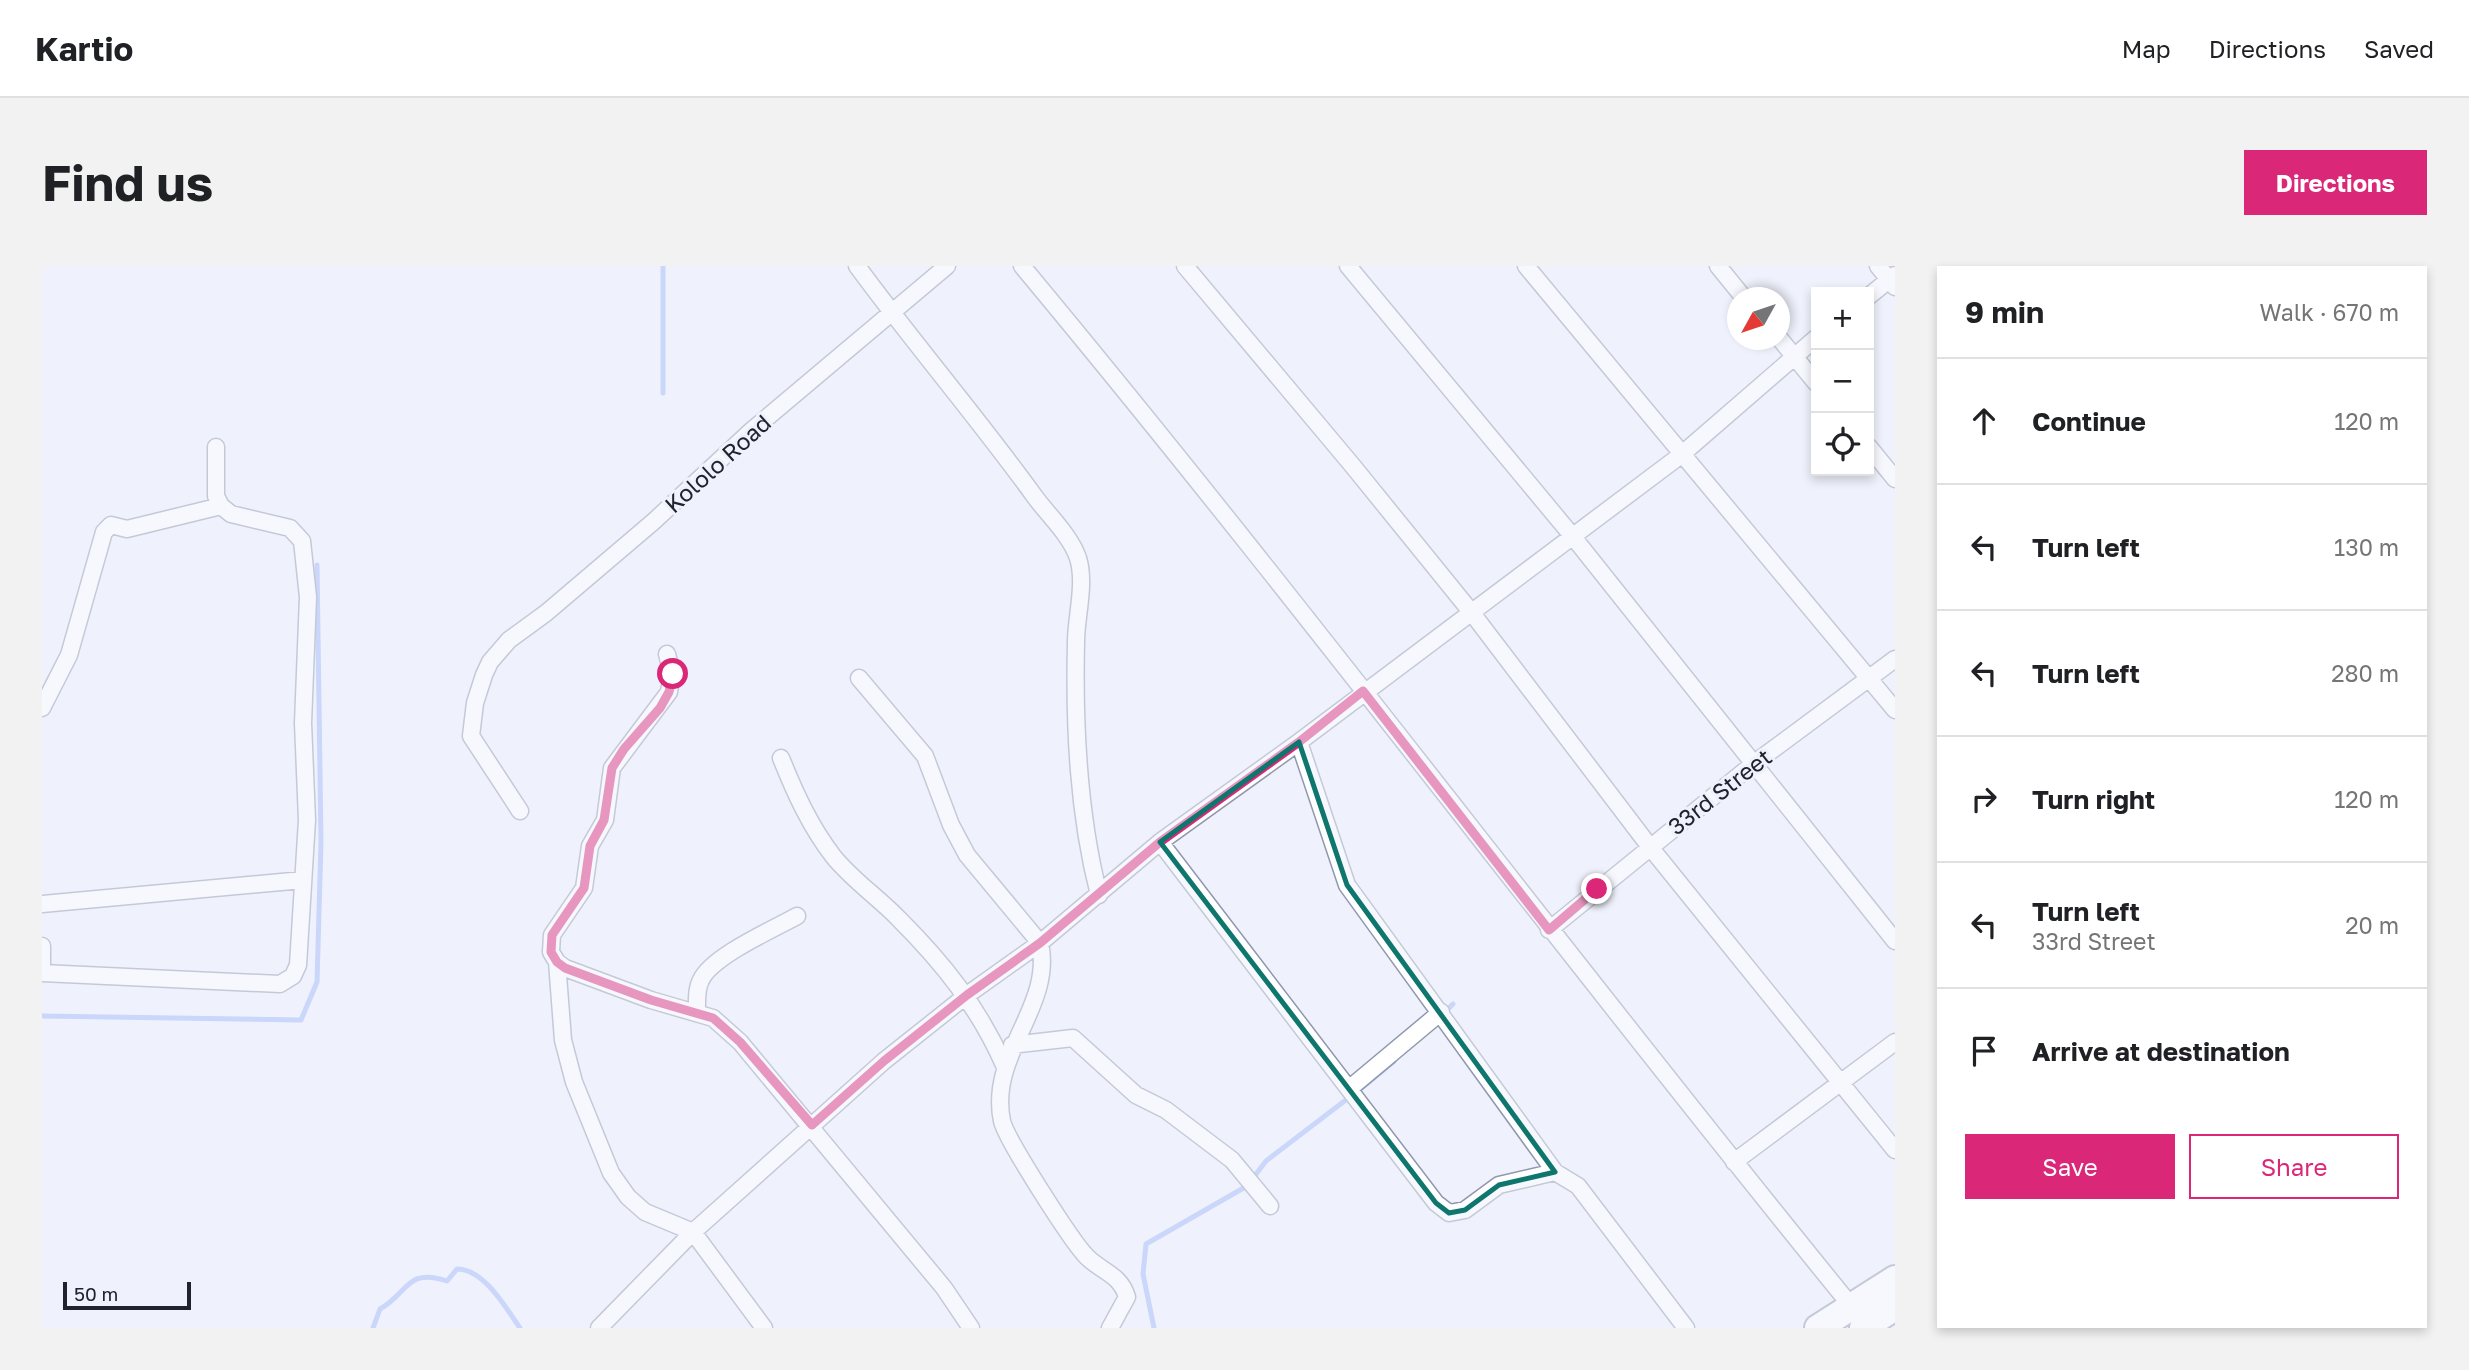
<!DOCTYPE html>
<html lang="en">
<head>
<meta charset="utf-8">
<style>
  :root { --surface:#fff; --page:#f2f2f2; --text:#202124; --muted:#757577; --line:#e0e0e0; --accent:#db2777 }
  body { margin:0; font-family:"Golos Text",sans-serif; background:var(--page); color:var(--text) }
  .controls { position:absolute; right:21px; top:21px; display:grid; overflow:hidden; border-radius:0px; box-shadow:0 4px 10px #0003 }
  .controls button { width:63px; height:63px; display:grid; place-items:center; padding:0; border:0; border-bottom:2px solid var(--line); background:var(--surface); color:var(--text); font:35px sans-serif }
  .compass { position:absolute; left:1685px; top:21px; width:63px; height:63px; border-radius:50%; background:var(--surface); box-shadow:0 4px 10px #0003; rotate:230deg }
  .scale { position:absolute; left:21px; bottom:18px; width:128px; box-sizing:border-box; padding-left:7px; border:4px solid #20232b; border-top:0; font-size:19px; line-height:24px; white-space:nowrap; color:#20232b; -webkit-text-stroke:5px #eff2fc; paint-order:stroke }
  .stop { position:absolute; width:21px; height:21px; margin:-16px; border:5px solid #db2777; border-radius:50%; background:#fff }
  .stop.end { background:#db2777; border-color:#fff; box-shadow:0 2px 7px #0008 }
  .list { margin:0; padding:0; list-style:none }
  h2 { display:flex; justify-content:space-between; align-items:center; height:91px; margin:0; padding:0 28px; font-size:30px }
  h2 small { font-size:23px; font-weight:400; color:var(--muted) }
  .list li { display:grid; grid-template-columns:46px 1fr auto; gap:21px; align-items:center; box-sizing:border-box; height:126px; padding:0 28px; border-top:2px solid var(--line) }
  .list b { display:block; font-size:26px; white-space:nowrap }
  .list p { margin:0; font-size:23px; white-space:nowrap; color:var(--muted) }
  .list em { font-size:23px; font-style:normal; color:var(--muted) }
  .actions { display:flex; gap:14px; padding:21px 28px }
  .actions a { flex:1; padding:16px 0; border:2px solid var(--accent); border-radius:0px; text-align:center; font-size:24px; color:var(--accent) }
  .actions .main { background:var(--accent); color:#fff }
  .icon { flex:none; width:38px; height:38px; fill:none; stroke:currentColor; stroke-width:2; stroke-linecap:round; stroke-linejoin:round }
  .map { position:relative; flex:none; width:1853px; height:1062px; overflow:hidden; border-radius:0px }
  header { display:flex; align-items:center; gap:42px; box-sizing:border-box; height:98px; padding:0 35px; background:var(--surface); border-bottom:2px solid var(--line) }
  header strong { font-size:33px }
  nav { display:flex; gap:38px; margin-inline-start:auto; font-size:24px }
  .intro { display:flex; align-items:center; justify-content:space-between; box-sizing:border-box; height:168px; padding:0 42px }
  h1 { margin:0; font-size:49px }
  .button { padding:18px 32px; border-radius:0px; background:var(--accent); color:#fff; font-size:24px; font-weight:700 }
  main { display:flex; gap:42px; padding:0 42px }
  aside { flex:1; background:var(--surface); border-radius:0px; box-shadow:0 4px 10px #0003 }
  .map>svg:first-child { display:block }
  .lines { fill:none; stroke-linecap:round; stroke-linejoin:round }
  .stream { stroke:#9eb5f8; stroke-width:5 }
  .minor-casing { stroke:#9098ad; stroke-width:19 }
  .primary-casing { stroke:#9098ad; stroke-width:30 }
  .minor { stroke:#fff; stroke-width:16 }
  .primary { stroke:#fff; stroke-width:26 }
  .route { stroke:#db2777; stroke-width:9 }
  .marked { fill:none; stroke:#0f766e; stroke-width:5; stroke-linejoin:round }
  .labels { text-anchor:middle; stroke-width:6; stroke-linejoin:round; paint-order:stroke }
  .street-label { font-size:23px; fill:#20232b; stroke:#eff2fc }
</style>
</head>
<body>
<header>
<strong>Kartio</strong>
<nav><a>Map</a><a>Directions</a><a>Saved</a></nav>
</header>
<div class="intro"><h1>Find us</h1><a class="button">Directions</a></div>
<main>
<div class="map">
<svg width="1853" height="1062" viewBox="0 0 1853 1062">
  <rect width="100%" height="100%" fill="#eff2fc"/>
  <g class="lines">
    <!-- stream -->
    <path class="stream" d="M 621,127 L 621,0
      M 1402,747 L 1411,738
      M 0,750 L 259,754 L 275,716 L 279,576 L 275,299
      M 1317,824 L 1352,795
      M 331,1062 L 338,1043 C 366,1028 364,1001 405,1015 L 415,1003 C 442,1003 464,1042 478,1062
      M 1112,1062 L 1101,1008 L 1104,978 L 1205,920 L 1224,895 L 1309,830"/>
    <defs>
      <path id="minor" d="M 815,0 C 873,79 936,152 993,231 C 1007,250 1028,269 1036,292 C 1044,318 1034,350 1034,376 C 1032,461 1036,547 1057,629
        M 980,0 C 1264,341 1529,697 1810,1041
        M 1143,0 L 1310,199 L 1430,347 L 1608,581 L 1853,884
        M 1306,0 L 1532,272 L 1853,675
        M 1484,0 L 1853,444
        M 1676,0 L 1702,32
        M 1836,0 L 1853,21
        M 1827,30 L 1853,9
        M 1738,73 L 1774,117
        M 1827,181 L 1853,213
        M 625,388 L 630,408 L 627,426 L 570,502 L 563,554 L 548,580 L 542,622 L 510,669 L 509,686 L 515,696 L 523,702 L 609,734 L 671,752 L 698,776 L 902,1022 L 929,1062
        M 817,412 L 883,490 L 909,559 L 925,589 L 998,677 C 1012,741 946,788 960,855 C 964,873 1030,976 1045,991 C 1060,1006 1078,1008 1085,1031 L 1068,1062
        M 0,442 L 27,389 L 62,266 L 69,259 L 85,263 L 179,240
        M 1257,476 L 1305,619 L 1513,906
        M 739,492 C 753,527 768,560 791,590 C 810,614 836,631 857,653 C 901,697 937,742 962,799
        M 478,545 L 429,470 L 433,437 L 442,409 L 448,396 L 467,374 L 504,347 L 611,256 L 709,165 L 905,0
        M 1118,576 L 1394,937 L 1407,947 L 1423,944 L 1457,919 L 1513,906 L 1536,920 L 1644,1062
        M 0,638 L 261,614
        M 1507,664 L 1710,499 L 1853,393
        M 0,680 L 0,707
        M 515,696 L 521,774 L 532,816 L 569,907 L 586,931 L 603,946 L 651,966 L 722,1062
        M 0,707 L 238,718 L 251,710 L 256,699 L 265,554 L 261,457 L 266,331 L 260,275 L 248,262 L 189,248 L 179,240 L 174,230 L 174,181
        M 655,746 C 655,736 654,723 659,714 C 670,690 732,663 755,650
        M 970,779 L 1031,772 L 1094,829 L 1124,844 L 1190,894 L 1228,940
        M 1308,822 L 1399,746
        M 1692,896 L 1853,776
        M 557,1062 L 651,966 L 842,795 L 925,729 L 998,677 L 1118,576 L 1257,476 L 1639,189 L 1774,72"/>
      <path id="primary" d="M 1776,1062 L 1853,1013
        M 1821,1062 L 1853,1041"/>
    </defs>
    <!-- minor casing -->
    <use href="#minor" class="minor-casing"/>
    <!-- primary casing -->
    <use href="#primary" class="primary-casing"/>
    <!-- minor -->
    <use href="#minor" class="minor"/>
    <!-- primary -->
    <use href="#primary" class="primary"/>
  </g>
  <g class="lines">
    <!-- route -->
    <path class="route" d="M 631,408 L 627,426 L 618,442 L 582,483 L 570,502 L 562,554 L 548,580 L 542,622 L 510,669 L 509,686 L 515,696 L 523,702 L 609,734 L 671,752 L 698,776 L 770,859 L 842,795 L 925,729 L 998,677 L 1118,576 L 1257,476 L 1321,425 L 1507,664 L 1555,623"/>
  </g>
  <!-- marked area -->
  <path d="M0 0H1853V1062H0ZM 1257,476 L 1305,619 L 1513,906 L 1457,919 L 1423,944 L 1407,947 L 1394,937 L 1118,576 Z" fill="#eff2fc" fill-opacity=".55" fill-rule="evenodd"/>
  <path class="marked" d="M 1257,476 L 1305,619 L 1513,906 L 1457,919 L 1423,944 L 1407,947 L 1394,937 L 1118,576 Z"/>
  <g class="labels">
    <!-- street labels -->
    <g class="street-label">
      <text transform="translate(676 198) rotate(-42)" y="8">Kololo Road</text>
      <text transform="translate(1678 526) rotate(-38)" y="8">33rd Street</text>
    </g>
  </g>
</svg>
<div class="controls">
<button>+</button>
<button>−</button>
<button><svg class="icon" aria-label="locate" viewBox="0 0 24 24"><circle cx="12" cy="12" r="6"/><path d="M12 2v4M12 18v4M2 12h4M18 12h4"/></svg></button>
</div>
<svg class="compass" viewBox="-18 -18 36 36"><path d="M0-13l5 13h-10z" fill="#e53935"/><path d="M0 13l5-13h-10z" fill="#757577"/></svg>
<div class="scale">50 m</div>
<div class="stop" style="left:631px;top:408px"></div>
<div class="stop end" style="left:1555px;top:623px"></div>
</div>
<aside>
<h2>9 min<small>Walk · 670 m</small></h2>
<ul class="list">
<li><svg class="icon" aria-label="ahead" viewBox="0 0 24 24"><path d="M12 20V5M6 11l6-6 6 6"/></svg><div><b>Continue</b></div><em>120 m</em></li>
<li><svg class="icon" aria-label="left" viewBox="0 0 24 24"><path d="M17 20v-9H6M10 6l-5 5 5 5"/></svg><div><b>Turn left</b></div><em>130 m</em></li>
<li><svg class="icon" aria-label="left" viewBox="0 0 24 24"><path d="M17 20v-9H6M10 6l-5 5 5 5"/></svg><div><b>Turn left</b></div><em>280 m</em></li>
<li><svg class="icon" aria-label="right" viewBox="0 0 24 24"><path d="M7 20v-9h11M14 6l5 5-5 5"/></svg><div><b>Turn right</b></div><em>120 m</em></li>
<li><svg class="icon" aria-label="left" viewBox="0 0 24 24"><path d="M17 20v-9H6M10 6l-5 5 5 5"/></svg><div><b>Turn left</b><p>33rd Street</p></div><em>20 m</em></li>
<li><svg class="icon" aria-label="arrive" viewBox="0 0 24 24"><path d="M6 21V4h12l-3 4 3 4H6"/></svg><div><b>Arrive at destination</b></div></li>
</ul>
<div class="actions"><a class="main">Save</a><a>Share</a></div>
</aside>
</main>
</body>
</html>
